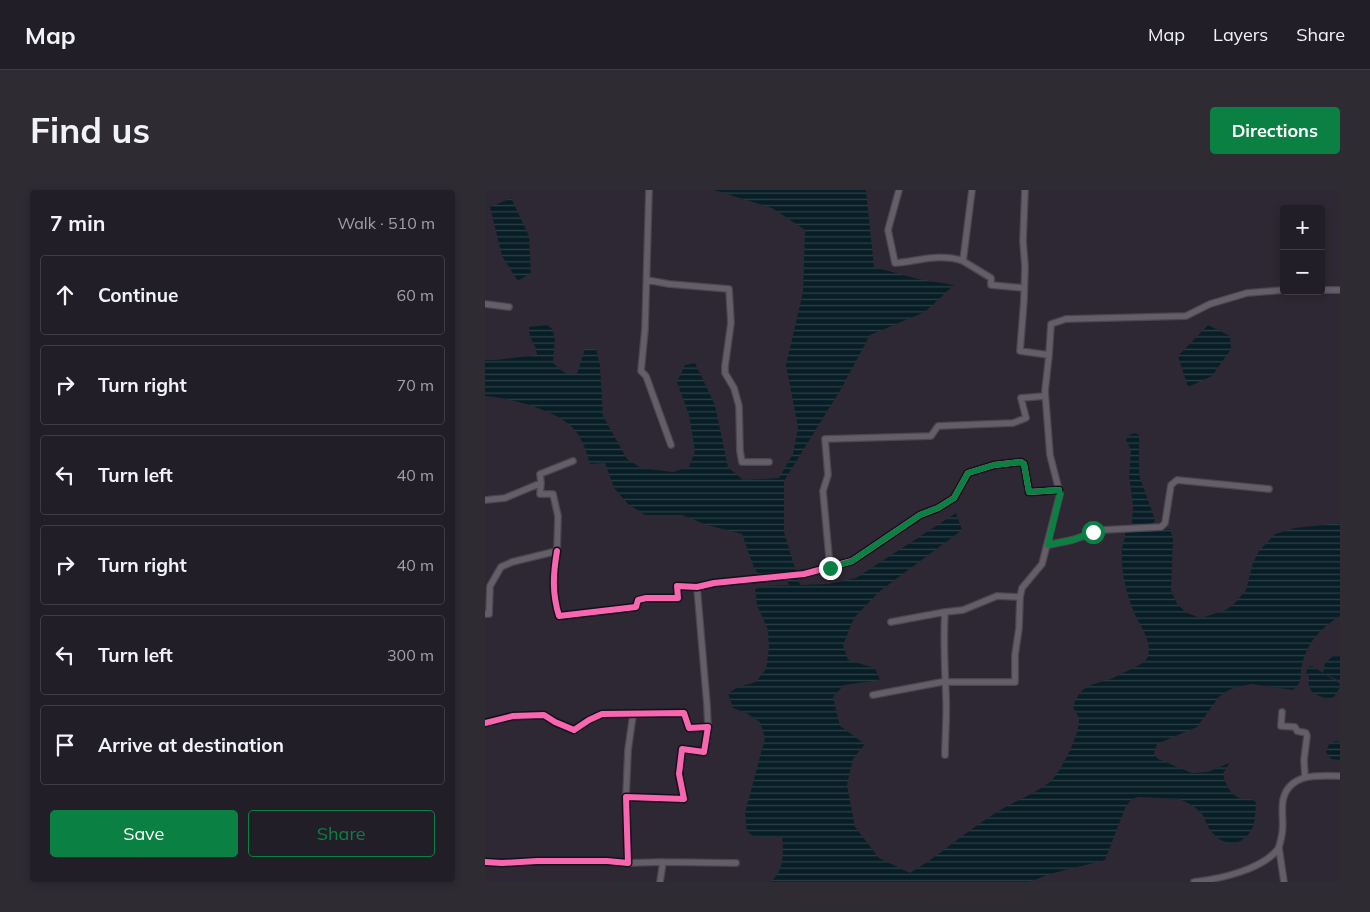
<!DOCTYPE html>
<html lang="en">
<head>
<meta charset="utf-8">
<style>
  :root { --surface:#221e27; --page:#2e2b33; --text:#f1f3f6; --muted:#a2a2a7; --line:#3f3c44; --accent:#0b8043 }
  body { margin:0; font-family:Mulish,sans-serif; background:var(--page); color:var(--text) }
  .controls { position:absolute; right:15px; top:15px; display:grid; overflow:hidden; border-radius:5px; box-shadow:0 2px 8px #0003 }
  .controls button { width:45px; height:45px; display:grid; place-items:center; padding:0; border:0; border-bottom:1px solid var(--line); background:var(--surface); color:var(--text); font:25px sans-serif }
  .stop { position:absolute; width:15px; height:15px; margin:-11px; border:4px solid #0b8043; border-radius:50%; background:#fff }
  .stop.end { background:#0b8043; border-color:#fff; box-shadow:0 1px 5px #0008 }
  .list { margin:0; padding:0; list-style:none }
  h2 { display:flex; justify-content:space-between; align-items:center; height:65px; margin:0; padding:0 20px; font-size:21px }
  h2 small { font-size:16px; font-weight:400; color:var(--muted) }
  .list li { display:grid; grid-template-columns:32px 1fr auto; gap:15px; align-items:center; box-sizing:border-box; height:80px; margin:0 10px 10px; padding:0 10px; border:1px solid var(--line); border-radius:5px }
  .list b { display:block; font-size:19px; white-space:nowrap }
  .list em { font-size:16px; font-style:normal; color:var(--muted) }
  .actions { display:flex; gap:10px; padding:15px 20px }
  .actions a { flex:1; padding:11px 0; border:1px solid var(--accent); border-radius:5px; text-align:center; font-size:18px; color:var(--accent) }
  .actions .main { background:var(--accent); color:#fff }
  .icon { flex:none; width:28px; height:28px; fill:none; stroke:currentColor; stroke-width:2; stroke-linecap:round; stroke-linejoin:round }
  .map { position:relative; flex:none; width:855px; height:692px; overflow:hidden; border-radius:5px }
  header { display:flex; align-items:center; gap:30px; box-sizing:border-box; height:70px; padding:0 25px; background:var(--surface); border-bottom:1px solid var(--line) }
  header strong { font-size:24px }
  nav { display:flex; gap:28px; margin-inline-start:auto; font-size:18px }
  .intro { display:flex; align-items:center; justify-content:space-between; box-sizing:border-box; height:120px; padding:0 30px }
  h1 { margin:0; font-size:35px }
  .button { padding:12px 22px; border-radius:5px; background:var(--accent); color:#fff; font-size:18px; font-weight:700 }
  main { display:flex; gap:30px; padding:0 30px }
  aside { flex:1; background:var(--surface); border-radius:5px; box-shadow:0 2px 8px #0003 }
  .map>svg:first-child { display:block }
  .water { fill:url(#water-rules) }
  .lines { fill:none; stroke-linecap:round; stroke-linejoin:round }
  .street-casing { stroke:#4c4651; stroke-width:8 }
  .street { stroke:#645e69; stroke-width:5.5 }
  .cycleway-casing { stroke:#140f19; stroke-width:9 }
  .cycleway { stroke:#f766af; stroke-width:6 }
  .route { stroke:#0b8043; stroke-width:6 }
</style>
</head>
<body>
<header>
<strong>Map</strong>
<nav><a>Map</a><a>Layers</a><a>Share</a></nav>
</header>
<div class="intro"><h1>Find us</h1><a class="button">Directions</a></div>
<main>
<aside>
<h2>7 min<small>Walk · 510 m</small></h2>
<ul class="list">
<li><svg class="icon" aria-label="ahead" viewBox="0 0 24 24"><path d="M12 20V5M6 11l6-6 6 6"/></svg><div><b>Continue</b></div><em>60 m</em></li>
<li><svg class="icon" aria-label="right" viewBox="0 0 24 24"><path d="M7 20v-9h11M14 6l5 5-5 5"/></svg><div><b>Turn right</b></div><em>70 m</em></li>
<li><svg class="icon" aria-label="left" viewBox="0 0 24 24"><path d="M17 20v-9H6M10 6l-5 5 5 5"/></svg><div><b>Turn left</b></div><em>40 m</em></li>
<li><svg class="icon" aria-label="right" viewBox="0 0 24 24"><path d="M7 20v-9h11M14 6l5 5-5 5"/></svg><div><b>Turn right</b></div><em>40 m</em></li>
<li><svg class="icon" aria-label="left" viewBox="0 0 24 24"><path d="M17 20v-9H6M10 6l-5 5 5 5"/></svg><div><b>Turn left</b></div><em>300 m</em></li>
<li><svg class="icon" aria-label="arrive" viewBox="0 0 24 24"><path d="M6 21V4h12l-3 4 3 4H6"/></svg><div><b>Arrive at destination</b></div></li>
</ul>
<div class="actions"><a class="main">Save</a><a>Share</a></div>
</aside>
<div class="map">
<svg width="855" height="692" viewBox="0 0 855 692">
  <defs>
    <pattern id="water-rules" width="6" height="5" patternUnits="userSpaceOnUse" patternTransform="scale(1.25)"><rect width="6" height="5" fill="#081e26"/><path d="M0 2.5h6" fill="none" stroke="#2d3f46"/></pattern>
  </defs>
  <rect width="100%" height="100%" fill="#2e2834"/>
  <!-- water -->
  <path class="water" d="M 229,0 L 381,0 L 389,77 L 433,89 L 469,95 L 440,122 L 385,145 L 356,199 L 299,291 L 299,342 L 315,395 L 344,394 L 371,388 L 471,323 L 477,340 L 395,401 L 369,428 L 358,455 L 363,470 L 390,478 L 395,490 L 359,495 L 348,507 L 355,536 L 380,554 L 368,569 L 362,595 L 370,637 L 394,668 L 425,683 C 455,665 480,642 509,624 C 527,612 548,605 565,592 C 576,582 594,545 594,531 C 594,526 590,521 588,517 C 595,494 608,495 628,488 C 636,484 644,480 652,476 C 656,474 662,471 663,466 C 668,452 653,433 648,420 C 641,401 636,382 637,361 C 637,354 641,349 640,342 L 685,339 L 688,349 L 686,400 L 692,414 L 702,423 L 716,428 L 741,420 L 751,412 L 761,400 L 768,373 L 774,361 L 790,344 L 810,338 L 855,333 L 855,426 C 835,439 823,451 817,475 C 814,488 819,490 808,500 L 767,494 L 751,497 L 742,501 L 734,507 L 712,537 L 672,554 L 669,564 L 673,569 L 707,583 L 723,582 L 744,573 L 742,578 L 738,583 C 740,596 750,613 766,609 L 771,612 C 770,628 771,641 757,650 C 745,658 730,649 724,638 C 721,634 720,628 717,624 C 711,617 702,612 694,609 L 654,607 L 647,609 L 641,616 L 620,670 L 565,684 L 544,692 L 285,692 C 299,682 299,663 297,646 L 270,648 L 262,641 L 260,623 L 280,548 L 275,532 L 261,523 L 248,518 L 243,503 L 253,497 L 271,492 L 281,479 L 284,458 L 283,440 L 272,415 L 270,399 L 282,396 L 304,395 L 299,382 L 273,383 L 269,378 L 257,344 L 222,335 L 197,325 L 160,325 L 143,314 L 129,298 L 120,273 L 105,274 C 101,260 97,247 86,236 C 67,219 26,208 0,206 L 0,170 L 11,170 L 52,165 C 51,152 44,152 44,137 L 62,135 L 67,139 L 70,149 L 68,173 L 81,184 L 92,184 L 100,159 L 111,159 L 115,176 L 118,226 L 142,269 L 156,278 L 188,282 L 204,277 L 210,261 L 204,225 L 192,192 L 200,175 L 210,173 L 230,215 L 243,277 L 258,290 L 294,288 L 308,264 L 313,237 L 301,175 L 318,102 L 320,40 L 287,18 Z
    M 26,8 L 44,46 L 46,83 L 33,91 L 17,66 L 5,17 Z
    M 723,135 L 745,146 L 746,159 L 727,186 L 703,197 L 693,166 Z
    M 650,243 L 654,245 L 654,285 L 670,330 L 668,334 L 651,337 L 647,333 L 648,315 L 644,286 L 646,260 L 641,250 L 644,245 Z
    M 848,466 L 855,466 L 855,491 L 838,483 L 840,473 Z
    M 827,476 L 854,493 L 855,497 L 849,507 C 841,510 826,505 824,496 C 823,494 824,489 824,487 L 821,483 L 823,477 Z
    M 851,551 L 855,552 L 855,570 L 846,569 L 841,562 L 844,554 Z"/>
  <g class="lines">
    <defs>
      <path id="street" d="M 164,0 L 160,139 L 156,181 L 161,186 L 186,255
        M 414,0 L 403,40 L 410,73 C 433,71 456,63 478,71 L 487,0
        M 478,71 L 506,88 L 506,95 L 539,98
        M 162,90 L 184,94 L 244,99 L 246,133 L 240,176 L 240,183 L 249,198 L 254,216 L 255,261 L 257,272 L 284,272
        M 836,100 L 855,100
        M 0,114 L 24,117
        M 564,165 L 566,134 L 581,129 L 701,126 L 725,114 L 762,103 L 799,100
        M 0,310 L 20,308 L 56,293 L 55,284 L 88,271
        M 563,355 L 587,350 L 617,340 L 676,337 L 680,333 L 686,295 L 692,290 L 784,299
        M 72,361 C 68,385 67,403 74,426 L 151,417 L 153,410 L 161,408 L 193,408 L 192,396 L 212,397 L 229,393 L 319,384 L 367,371 L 435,325 L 453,318 L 469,308 L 483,283 L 509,275 L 536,272 L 539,274 L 544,302 L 574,300
        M 345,378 L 338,301 L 343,285 L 340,249 L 446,246 L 453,236 L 528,233 L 541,228 L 536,208 L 560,206
        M 212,397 L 222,515 L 223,537
        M 535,407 L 537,398 L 557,374 L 575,304 L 565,265 L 560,201 L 564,165 L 535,161 L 539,110 L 540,76 L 538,51 L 540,0
        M 0,424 L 4,424 L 5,396 L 16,377 L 27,372 L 72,361 L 73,326 L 68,304 L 55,304 L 56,293
        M 406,432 L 460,422
        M 388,505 L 457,492 L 530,492 L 530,465 L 534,438 L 535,407 L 512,406 L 478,420 L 460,422 C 458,450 460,479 461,507 C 462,526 460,546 460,565
        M 797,522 L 796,536 L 810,537 L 812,541 L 821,543 L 822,546 L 819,570 L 820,587
        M 0,533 L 28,526 L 59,525 L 70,532 L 89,540 L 104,530 L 117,524 L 199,523 L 204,538 L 223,537 L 219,562 L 197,559 L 194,584 L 199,609 L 141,607 L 143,673 L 122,671 L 52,671 L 17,673 L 0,672
        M 141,607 L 143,560 L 148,525
        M 794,658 L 799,692
        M 178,672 L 251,673
        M 143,673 L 178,672 L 175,692
        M 709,692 C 734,689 777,680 793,659 C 795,655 796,649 797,644 C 799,633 796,621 798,610 C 804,583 834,585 855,586"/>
    </defs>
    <!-- street casing -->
    <use href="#street" class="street-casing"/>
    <!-- street -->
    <use href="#street" class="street"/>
    <defs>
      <path id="cycleway" d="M 72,361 C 68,385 67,403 74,426 L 151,417 L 153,410 L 161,408 L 193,408 L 192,396 L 212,397 L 229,393 L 319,384 L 367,371 L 435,325 L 453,318 L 469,308 L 483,283 L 509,275 L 536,272 L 539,274 L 544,302 L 574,300
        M 0,533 L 28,526 L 59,525 L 70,532 L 89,540 L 104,530 L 117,524 L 199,523 L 204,538 L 223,537 L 219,562 L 197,559 L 194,584 L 199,609 L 141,607 L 143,673 L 122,671 L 52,671 L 17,673 L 0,672"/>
    </defs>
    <!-- cycleway casing -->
    <use href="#cycleway" class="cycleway-casing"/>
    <!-- cycleway -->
    <use href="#cycleway" class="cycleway"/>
  </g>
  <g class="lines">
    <!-- route -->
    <path class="route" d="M 345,378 L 367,371 L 435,325 L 453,318 L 469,308 L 483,283 L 509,275 L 536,272 L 539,274 L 544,302 L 574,300 L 575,304 L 563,355 L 588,350 L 608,342"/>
  </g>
</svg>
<div class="controls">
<button>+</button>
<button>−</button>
</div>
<div class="stop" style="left:608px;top:342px"></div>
<div class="stop end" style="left:345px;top:378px"></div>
</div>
</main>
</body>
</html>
